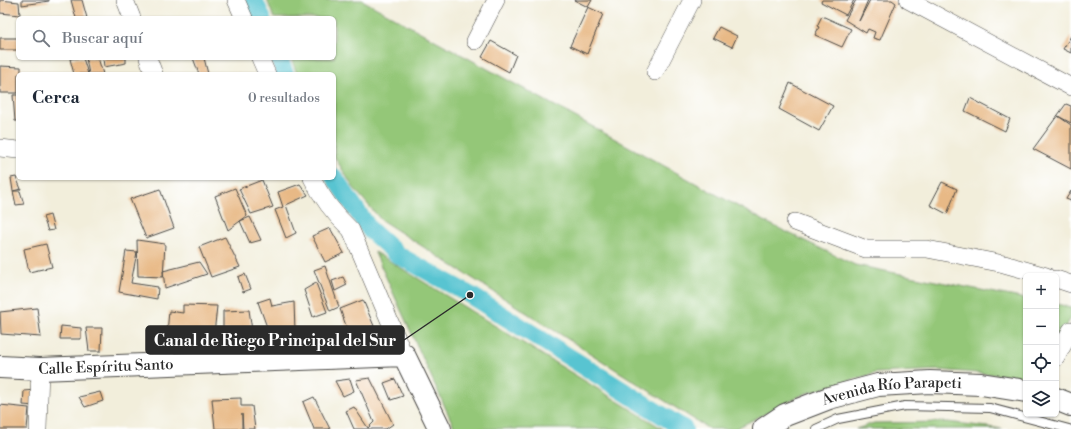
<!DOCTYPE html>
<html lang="es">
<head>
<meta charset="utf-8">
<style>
  :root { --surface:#fff; --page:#f2f2f3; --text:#1f2937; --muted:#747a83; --line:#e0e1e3 }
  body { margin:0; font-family:"Libre Bodoni",serif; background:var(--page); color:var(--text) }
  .controls { position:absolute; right:12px; bottom:12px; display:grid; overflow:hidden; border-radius:6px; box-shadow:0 1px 3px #0004 }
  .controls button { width:36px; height:36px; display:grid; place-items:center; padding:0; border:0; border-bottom:1px solid var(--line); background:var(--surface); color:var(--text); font:20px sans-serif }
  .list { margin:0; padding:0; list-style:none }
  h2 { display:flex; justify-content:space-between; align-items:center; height:52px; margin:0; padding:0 16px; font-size:17px }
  h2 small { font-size:13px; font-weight:400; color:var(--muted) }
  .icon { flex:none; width:22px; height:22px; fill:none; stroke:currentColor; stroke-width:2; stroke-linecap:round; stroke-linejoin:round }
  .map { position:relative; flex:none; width:1071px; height:429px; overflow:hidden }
  .search { position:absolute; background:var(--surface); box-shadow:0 1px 3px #0004; left:16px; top:16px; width:320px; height:44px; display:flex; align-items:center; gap:10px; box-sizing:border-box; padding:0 14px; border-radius:6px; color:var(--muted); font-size:15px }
  .panel { position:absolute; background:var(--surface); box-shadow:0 1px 3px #0004; left:16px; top:72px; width:320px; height:108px; border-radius:6px }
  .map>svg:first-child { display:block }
  .green { fill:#94c778; stroke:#607952 }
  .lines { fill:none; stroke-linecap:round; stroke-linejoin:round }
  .canal { stroke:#58c4d1; stroke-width:18 }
  .building { fill:#e8b986 }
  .service-casing { stroke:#494845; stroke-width:10 }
  .minor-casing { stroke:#494845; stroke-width:18 }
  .secondary-casing { stroke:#494845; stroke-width:24 }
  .service { stroke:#fff; stroke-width:8 }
  .minor { stroke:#fff; stroke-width:17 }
  .secondary { stroke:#fff; stroke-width:22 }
  .labels { text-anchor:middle; stroke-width:3; stroke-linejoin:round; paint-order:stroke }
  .street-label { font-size:15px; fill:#2b2b2b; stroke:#fff }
  .leader { fill:none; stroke:#2b2b2b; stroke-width:1.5 }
  .callout-dot { fill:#2b2b2b; stroke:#fff; stroke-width:1.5 }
  .callout { fill:#2b2b2b; stroke:#2b2b2b; stroke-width:1.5 }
  .callout-label { font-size:16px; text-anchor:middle; font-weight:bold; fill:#fff }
</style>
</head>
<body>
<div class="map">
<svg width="1071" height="429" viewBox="0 0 1071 429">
  <rect width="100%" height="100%" fill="#fff"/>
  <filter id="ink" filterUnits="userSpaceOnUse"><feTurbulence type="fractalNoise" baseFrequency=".025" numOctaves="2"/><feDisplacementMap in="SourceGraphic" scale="8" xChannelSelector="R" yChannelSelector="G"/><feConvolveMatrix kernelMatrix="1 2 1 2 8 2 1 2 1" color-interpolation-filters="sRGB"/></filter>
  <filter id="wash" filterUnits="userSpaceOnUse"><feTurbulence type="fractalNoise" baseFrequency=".012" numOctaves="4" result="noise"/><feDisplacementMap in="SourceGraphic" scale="16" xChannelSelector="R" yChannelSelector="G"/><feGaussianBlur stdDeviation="0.9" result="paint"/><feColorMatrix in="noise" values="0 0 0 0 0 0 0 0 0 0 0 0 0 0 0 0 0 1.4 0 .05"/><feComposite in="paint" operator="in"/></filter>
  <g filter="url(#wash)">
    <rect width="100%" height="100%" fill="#f2eedb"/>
    <!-- green -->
    <path class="green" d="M 267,0 L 362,0 L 770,224 L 855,265 L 1026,299 L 1026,377 L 939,370 L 876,373 L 804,394 L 735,429 L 709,429 L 381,220 L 353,187 L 334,156 L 334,74 L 297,74 L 291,58 L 334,58 L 334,18 L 274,18 Z
      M 375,253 L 375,252 L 663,429 L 455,429 Z
      M 1056,304 L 1071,307 L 1071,318 L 1056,344 Z
      M 948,422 L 1003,429 L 856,429 L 874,423 Z"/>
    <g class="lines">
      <!-- canal -->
      <path class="canal" d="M 254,0 L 262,18
        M 279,58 L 285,74
        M 334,177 L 370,230 L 398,255 L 470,295 L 684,429"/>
    </g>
    <g id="blocks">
      <!-- building -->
      <path class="building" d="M 0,0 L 19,2 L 20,15 L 0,13 Z
        M 22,0 L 49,0 L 49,1 L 22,5 Z
        M 71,0 L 82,0 L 87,18 L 76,18 Z
        M 574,0 L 592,0 L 588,7 Z
        M 822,0 L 854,0 L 846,15 L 821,2 Z
        M 856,0 L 868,0 L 859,21 L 870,0 L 892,0 L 896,3 L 880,40 L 873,38 L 875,32 L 868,29 L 866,33 L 845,20 Z
        M 588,7 L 603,14 L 587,54 L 570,46 Z
        M 822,16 L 851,29 L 842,47 L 815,35 L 819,27 L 817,26 Z
        M 719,27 L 737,36 L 732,47 L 713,38 Z
        M 1071,36 L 1071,53 L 1063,49 Z
        M 0,38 L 18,38 L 18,50 L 0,50 Z
        M 491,41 L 516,55 L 509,72 L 482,57 Z
        M 74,58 L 83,58 L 88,74 L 74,74 L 70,59 Z
        M 86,58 L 98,58 L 103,74 L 89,74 Z
        M 103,58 L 126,58 L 126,63 L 104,67 Z
        M 193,58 L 204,58 L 208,74 L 199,74 Z
        M 0,66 L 21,67 L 21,74 L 18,74 L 18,93 L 0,93 Z
        M 790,83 L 833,106 L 819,131 L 779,109 Z
        M 13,95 L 18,95 L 18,121 L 15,121 Z
        M 970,98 L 1010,119 L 1005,131 L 965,111 Z
        M 1066,104 L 1071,106 L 1071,123 L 1058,116 L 1071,125 L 1071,169 L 1033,149 Z
        M 16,177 L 21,189 L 13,191 L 11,178 Z
        M 262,180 L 273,207 L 251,214 L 239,189 Z
        M 942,182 L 957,189 L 947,214 L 930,205 Z
        M 300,184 L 308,195 L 286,205 L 296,233 L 286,238 L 275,210 L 283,207 L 278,192 Z
        M 235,188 L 247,216 L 228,230 L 215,196 Z
        M 160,189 L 174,228 L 146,238 L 130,199 Z
        M 13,191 L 20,191 L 24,204 L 16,205 Z
        M 1071,191 L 1071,201 L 1066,199 Z
        M 50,215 L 54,230 L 48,231 L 43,217 Z
        M 250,217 L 261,240 L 250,243 L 240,221 Z
        M 330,228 L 344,253 L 325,262 L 312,236 Z
        M 225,237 L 240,267 L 211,277 L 199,247 Z
        M 137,240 L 165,244 L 163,277 L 138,276 Z
        M 46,244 L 52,267 L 29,272 L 24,249 Z
        M 126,251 L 137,252 L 131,283 L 158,287 L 157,299 L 119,292 Z
        M 199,262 L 207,274 L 165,288 L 163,271 Z
        M 325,266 L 339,307 L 330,311 L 314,270 Z
        M 245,274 L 251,289 L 243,292 L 238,277 Z
        M 343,277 L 347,285 L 335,291 L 332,281 Z
        M 316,283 L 327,312 L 313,317 L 304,290 Z
        M 270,298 L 272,306 L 294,302 L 295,331 L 280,330 L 288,349 L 274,351 L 269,332 L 276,330 L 268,330 L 258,302 Z
        M 363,300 L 374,326 L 349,334 L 340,309 Z
        M 183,305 L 217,306 L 213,343 L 180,342 L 179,354 L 165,355 L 169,311 L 183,313 Z
        M 37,308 L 41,337 L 1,334 L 0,312 Z
        M 249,310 L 253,337 L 241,339 L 243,349 L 224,351 L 223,338 L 237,339 L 236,330 L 223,330 L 223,311 Z
        M 61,326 L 81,328 L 81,339 L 60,339 Z
        M 86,328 L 102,328 L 101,351 L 89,351 Z
        M 194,344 L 223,345 L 222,355 L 194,355 Z
        M 370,378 L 393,424 L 386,429 L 354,429 L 346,411 L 354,407 L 368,428 L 374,422 L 356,380 Z
        M 350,379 L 354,391 L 343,396 L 335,381 Z
        M 395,379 L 403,396 L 391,400 L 384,383 Z
        M 35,390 L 35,406 L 23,405 L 24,391 Z
        M 100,392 L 103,401 L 85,407 L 79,397 Z
        M 314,397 L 330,429 L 314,429 L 303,402 Z
        M 241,398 L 241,406 L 252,406 L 255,429 L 243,429 L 242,414 L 242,429 L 215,429 L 212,399 Z
        M 0,405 L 29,408 L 27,429 L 0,429 Z"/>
    </g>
  </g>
  <g filter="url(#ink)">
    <use href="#blocks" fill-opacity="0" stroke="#494845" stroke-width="1"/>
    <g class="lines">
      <defs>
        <path id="service" d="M 816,429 L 838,419 L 905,406 L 990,408 L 1069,429"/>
        <path id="minor" d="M 125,0 L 132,18
          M 236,0 L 244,18
          M 908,0 L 1071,87
          M 475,41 L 496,0
          M 148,58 L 154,74
          M 260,58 L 267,74
          M 655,72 L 692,0
          M 0,148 L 18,150
          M 312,178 C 322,199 334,214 351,230 L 404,355
          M 795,222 L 866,249 L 927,249 L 1004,264 L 1046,276
          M 1056,279 L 1071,284
          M 1056,358 L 1071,330
          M 38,429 L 40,369"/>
        <g id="secondary">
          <path id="s1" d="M 0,367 L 40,369 L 404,355 L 440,429"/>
          <path d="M 1056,399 L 1071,405"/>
          <path id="s2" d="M 764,429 L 785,415 L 829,398 L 878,385 L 930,382 L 981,384 L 1026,391"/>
        </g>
      </defs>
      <!-- service casing -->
      <use href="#service" class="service-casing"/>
      <!-- minor casing -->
      <use href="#minor" class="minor-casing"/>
      <!-- secondary casing -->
      <use href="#secondary" class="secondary-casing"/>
      <!-- service -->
      <use href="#service" class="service"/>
      <!-- minor -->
      <use href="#minor" class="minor"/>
      <!-- secondary -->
      <use href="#secondary" class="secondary"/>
    </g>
  </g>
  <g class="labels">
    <!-- street labels -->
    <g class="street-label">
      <text dy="5" stroke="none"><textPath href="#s1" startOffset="106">Calle Espíritu Santo</textPath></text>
      <text dy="5" stroke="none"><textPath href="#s2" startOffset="136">Avenida Río Parapeti</textPath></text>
    </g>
  </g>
  <!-- callouts -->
  <path class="leader" d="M470 295L404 340"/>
  <circle class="callout-dot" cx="470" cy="295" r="4"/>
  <rect class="callout" x="146" y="326" width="258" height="28" rx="4"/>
  <g class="callout-label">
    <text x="275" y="346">Canal de Riego Principal del Sur</text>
  </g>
</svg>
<div class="controls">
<button>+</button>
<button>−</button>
<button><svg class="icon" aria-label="locate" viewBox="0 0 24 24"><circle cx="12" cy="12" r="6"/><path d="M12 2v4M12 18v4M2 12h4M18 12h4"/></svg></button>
<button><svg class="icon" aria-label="layers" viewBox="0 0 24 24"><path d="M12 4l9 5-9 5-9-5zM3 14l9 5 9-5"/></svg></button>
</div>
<div class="search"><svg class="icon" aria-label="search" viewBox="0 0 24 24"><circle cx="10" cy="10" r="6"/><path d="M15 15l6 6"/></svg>Buscar aquí</div>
<section class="panel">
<h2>Cerca<small>0 resultados</small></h2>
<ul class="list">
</ul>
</section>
</div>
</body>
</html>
